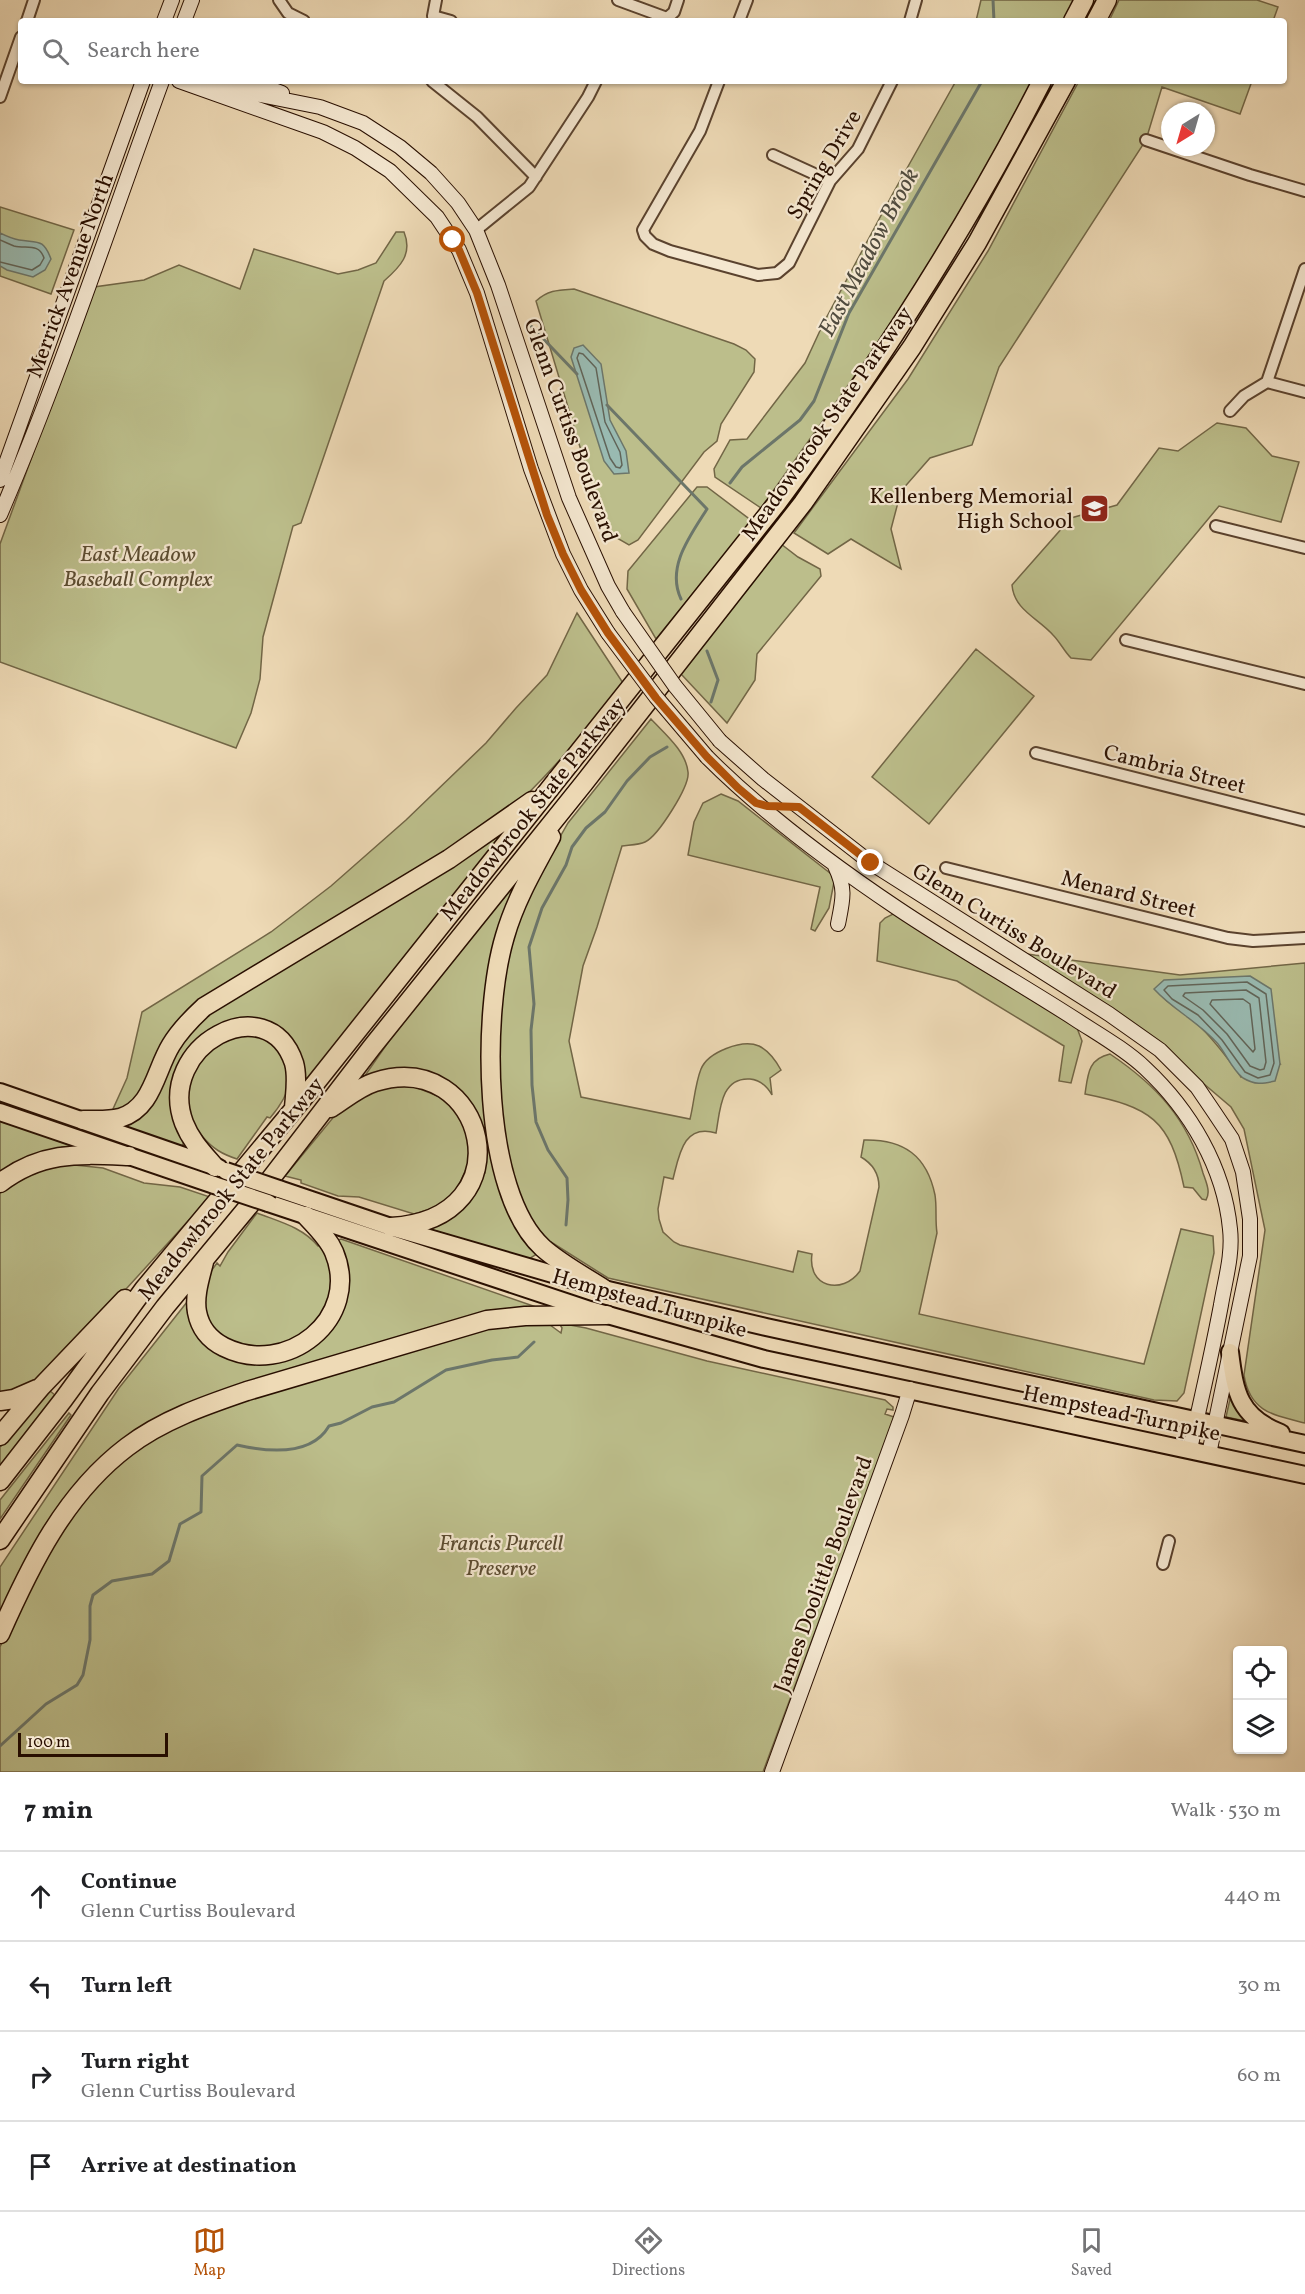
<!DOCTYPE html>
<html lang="en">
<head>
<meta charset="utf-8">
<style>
  :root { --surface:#fff; --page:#f6f6f6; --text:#202124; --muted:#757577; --line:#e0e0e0; --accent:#b45309 }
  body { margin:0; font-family:Vollkorn,serif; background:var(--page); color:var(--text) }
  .controls { position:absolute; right:18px; bottom:18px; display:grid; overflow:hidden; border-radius:6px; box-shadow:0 2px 4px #0004 }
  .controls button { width:54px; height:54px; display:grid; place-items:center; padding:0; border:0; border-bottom:2px solid var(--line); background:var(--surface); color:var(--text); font:30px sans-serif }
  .compass { position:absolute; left:1161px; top:102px; width:54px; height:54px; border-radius:50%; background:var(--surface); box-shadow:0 2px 4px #0004; rotate:217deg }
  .scale { position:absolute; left:18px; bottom:15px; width:150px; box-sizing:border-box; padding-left:6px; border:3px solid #290f00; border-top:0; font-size:16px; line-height:21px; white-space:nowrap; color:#290f00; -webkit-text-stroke:4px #f4e7d0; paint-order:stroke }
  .stop { position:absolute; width:18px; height:18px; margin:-14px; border:4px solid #b45309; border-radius:50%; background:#fff }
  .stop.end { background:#b45309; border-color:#fff; box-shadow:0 2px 6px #0008 }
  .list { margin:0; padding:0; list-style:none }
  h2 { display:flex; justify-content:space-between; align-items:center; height:78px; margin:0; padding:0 24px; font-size:26px }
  h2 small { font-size:20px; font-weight:400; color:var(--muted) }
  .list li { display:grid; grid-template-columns:39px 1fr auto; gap:18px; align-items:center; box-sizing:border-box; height:90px; padding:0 24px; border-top:2px solid var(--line) }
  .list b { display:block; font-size:22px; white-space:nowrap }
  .list p { margin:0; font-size:20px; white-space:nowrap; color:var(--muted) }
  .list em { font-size:20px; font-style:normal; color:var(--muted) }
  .icon { flex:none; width:33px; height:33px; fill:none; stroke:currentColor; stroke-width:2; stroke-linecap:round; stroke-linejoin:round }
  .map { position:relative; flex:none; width:1305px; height:1772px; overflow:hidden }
  .search { position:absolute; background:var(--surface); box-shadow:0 2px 4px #0004; left:18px; right:18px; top:18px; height:66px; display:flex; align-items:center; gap:15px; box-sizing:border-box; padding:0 21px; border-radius:6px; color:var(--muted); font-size:22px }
  .sheet { height:438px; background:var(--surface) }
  nav { display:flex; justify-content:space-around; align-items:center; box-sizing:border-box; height:84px; border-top:2px solid var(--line); background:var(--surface); font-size:16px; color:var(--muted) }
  nav a { display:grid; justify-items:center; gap:3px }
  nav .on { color:var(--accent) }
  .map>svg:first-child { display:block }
  .green { fill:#bcbe8b; stroke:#726646; stroke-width:1.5; fill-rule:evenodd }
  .water { fill:#99bab1; stroke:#6c766a; stroke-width:1.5 }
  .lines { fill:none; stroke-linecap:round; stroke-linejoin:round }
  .shore { stroke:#616458; stroke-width:1.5 }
  .stream { stroke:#6c766a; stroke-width:3 }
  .street-casing { stroke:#5a422e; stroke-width:14 }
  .secondary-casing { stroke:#290f00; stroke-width:16 }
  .primary-casing { stroke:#290f00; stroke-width:20 }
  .highway-casing { stroke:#290f00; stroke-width:21 }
  .street { stroke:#f4e7d0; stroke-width:10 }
  .secondary { stroke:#f4e7d0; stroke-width:14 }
  .primary { stroke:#eedab6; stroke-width:16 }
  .highway { stroke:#eedab6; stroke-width:18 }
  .secondary-bridge-casing { stroke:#290f00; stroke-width:16; stroke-linecap:butt }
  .primary-bridge-casing { stroke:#290f00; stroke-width:20; stroke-linecap:butt }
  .secondary-bridge { stroke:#f4e7d0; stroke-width:14 }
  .primary-bridge { stroke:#eedab6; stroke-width:16 }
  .route { stroke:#b45309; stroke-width:8 }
  .labels { text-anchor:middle; stroke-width:4.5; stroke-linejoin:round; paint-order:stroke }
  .street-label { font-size:22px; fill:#290f00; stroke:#f4e7d0 }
  .poi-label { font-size:22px; fill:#290f00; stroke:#f4e7d0; text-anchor:end }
  .park-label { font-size:22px; font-style:italic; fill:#5c4c31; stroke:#f4e7d0 }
  .water-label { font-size:24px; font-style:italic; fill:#504b3e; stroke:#f4e7d0 }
</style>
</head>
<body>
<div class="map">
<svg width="1305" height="1772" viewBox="0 0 1305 1772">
  <rect width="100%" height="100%" fill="#eedab6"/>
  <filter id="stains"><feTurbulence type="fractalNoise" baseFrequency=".00333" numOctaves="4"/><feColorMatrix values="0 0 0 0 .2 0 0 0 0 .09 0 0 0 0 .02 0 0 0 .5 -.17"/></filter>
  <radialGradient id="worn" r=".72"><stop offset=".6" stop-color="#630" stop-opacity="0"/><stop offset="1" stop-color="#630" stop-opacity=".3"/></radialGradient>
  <!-- green -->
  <path class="green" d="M 981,0 L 1076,0 L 1066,21 L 976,21 Z
    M 1119,0 L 1257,0 L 1278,7 L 1273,21 L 1109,21 Z
    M 956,81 L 1035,81 L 945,238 L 883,336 L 761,508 L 715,477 L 714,469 L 730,440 L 747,439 L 805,363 L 824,322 L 892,195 Z
    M 1079,81 L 1252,81 L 1240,114 L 1162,87 L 1146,140 L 999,367 L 972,445 L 930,458 L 901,491 L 891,529 L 901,569 L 851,539 L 828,554 L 794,533 L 908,379 L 988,251 Z
    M 0,207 L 74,230 L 51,294 L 0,276 Z
    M 396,232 L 404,232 C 413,254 400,267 384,281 L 301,523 L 293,526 L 263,637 L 260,679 L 251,713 L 236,748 L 0,662 L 0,544 L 94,287 L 144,280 L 179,265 L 240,289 L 254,249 L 338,274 L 358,270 L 376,263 Z
    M 574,289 L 734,344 L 746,350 L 755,359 L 754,372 L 721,424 L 717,441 L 704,452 L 638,540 L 629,545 L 610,534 L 596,500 L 536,301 C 548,290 558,290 574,289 Z
    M 1217,423 L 1246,428 L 1272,456 L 1299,462 L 1281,522 L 1219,506 L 1091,660 L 1071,658 C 1064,651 1060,642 1053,635 C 1038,618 1014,610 1012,585 L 1071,518 L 1117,505 L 1159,448 L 1178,451 Z
    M 697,487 L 707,487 L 752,521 L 656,639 L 627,589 L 628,571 Z
    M 781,544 L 798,557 L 820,569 L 821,576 L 757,654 L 755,680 L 727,723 L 681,674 Z
    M 577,613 L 623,683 C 587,729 550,775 506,814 L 198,1007 L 143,1096 L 117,1111 L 113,1109 L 127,1078 L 142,1012 L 271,932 L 331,886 L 406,820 L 486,743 L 516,708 L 547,675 Z
    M 976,649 L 1034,696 L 929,824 L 872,777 Z
    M 651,719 C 664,733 686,751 688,772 C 690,786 658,836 645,842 C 639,845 628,845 622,846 L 597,927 L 583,966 L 569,1041 L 581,1097 L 690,1119 C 694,1103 695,1084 701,1069 C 708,1052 742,1039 759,1046 C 769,1051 776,1061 781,1070 L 770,1078 L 772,1095 C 767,1086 761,1080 750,1079 C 720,1077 720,1112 716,1133 C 683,1123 679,1156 673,1179 L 664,1177 L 658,1209 L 659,1219 L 663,1232 L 674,1242 L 680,1245 L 793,1272 L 798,1251 L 812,1254 C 807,1287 842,1296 860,1271 L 879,1187 C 879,1173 873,1164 861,1157 L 864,1140 C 904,1139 927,1156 935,1195 C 937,1207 935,1220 937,1233 L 919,1314 L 1144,1364 L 1181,1229 L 1213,1236 L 1214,1253 L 1184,1393 L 1177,1401 L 1154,1400 L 608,1278 L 551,1242 L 547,1245 L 531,1227 L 506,1170 L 495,1060 L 506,962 L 521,914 L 545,863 L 568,823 Z
    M 721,794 L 738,801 L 835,877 L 829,908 L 815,931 L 811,929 L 820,887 L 688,855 L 694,822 L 703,803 Z
    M 497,832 L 500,837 L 302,1087 L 300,1072 L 255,1023 L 186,1060 L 186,1140 L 181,1147 L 125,1127 L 123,1125 L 168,1057 L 202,1016 Z
    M 514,884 L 518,886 L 504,921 L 491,1142 L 540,1252 L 529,1259 L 429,1229 C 436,1221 445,1219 454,1214 C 467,1205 474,1187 481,1174 L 485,1173 L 483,1144 L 476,1120 L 412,1072 L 383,1071 L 364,1077 L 389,1041 Z
    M 897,912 L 1077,1028 L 1082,1041 L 1071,1083 L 1059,1081 L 1064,1046 L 957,981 L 877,961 L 880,923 L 885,918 Z
    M 1012,952 L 1180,975 L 1305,963 L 1305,1423 C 1273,1415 1250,1412 1244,1375 L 1265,1230 L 1244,1129 L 1231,1107 L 1170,1055 ZM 1155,988 L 1280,1064 L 1241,1077 C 1227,1057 1213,1038 1195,1022 C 1181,1009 1167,1005 1155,988 Z
    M 256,1033 C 262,1037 271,1040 276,1045 C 301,1070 289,1096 270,1118 L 267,1117 L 237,1159 C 222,1154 213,1149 202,1136 L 197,1139 L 187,1122 L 187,1076 L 213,1043 Z
    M 1110,1054 C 1156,1085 1188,1119 1203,1173 C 1206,1182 1211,1192 1206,1200 L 1202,1199 L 1193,1188 L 1184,1187 C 1170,1119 1150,1107 1085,1094 C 1088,1074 1088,1059 1110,1054 Z
    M 402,1082 L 451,1101 L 475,1149 L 451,1203 L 414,1214 L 359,1197 L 338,1196 L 301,1183 L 301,1180 L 285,1176 L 341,1108 L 354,1097 Z
    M 0,1120 L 79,1147 L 62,1147 L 56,1151 L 0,1175 Z
    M 74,1160 L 75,1165 L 103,1168 L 144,1183 L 180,1187 L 210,1197 L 54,1368 L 30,1386 L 0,1395 L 0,1190 L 18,1178 Z
    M 257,1213 C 280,1222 302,1227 318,1246 L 323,1245 L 332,1263 L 334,1290 L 321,1323 L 283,1350 L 237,1349 L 204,1322 L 206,1278 L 217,1263 L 220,1266 L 228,1252 Z
    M 341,1239 L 536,1307 L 535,1309 L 527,1307 L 524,1314 L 443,1326 L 117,1448 L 0,1612 L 0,1567 L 119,1388 L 191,1297 L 214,1350 L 239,1361 L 265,1364 L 291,1359 L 312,1347 L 326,1333 L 338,1313 L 332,1242 Z
    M 546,1322 L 561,1333 L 562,1328 L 559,1323 L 586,1328 L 707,1361 L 885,1400 L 893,1407 L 893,1410 L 887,1409 L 885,1414 L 894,1417 L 892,1424 L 763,1772 L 0,1772 L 0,1647 L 30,1582 L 51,1545 L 103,1477 L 133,1450 L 202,1413 L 485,1325 Z
    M 1232,1390 L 1255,1423 L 1226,1417 Z
    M 50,1391 L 55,1395 L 0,1465 L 0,1447 Z
    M 69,1413 L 71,1415 L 0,1519 L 0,1500 Z"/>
  <!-- water -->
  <path class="water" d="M 0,233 C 6,236 13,239 19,240 C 38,243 43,238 51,259 L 45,270 L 33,277 L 7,270 L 0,266 Z
    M 583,345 L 601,364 L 610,420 L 626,451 L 629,473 L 614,474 L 604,461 L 571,357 L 574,348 Z
    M 1250,976 L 1271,989 L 1280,1064 L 1275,1081 C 1262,1084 1255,1085 1243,1078 C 1233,1071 1226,1054 1218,1044 C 1199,1022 1173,1010 1154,989 L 1164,980 Z"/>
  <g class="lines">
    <!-- shore -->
    <path class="shore" d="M 0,240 C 5,242 9,244 14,246 C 27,249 39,243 44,258 L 40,265 L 32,270 L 0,262
      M 579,353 L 583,354 L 596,368 L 605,422 L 620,452 L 622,465 L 620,468 L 616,467 L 610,458 L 577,358 Z
      M 1247,982 L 1266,994 L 1274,1063 L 1270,1075 L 1258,1078 L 1245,1072 L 1222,1040 L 1198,1015 L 1172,999 L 1164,990 L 1168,986 Z
      M 1246,990 L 1259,998 L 1266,1062 L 1264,1069 L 1260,1070 L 1250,1066 L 1227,1034 L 1203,1010 L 1183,996 L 1185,993 Z
      M 1243,999 L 1250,1004 L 1255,1049 L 1253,1052 L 1210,1004 L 1212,1000 Z"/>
    <!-- stream -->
    <path class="stream" d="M 993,0 L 994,21
      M 531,326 L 577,374
      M 607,405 L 707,509 C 690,536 666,567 681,599
      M 730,483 L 742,467 L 800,420 L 814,401 L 849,313 L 982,81
      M 707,651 L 718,680 L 711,702
      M 566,1225 L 568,1200 L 567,1178 L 548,1150 L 536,1122 L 532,1085 L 531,1030 L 534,1004 L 529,947 L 542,908 L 566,865 L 572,847 L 586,828 L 605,812 L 627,781 L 650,757 L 667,747
      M 0,1746 L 46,1704 L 77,1685 L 83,1675 L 90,1640 L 90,1606 L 93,1595 L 112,1581 L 152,1574 L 169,1561 L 180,1524 L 201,1512 L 202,1476 L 237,1445 C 268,1452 311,1457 329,1426 L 341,1423 L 372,1407 L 394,1402 L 446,1370 L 492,1360 L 518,1357 L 534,1342"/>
    <defs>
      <path id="street" d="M 279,0 L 288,13 L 304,21
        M 436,0 L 433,16 L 451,21
        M 618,0 L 667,18 L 674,12 L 678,0
        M 27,21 L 34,0
        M 739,21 L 747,0
        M 910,21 L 916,0
        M 432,81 L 477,117 L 536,177
        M 719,81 L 700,131 L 643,230 L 645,236 L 653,244 L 670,251 L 758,275 L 777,273 L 789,263 L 830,181 L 858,149 L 892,81
        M 0,97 L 21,37
        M 1146,140 L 1250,175 L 1305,191
        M 773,155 L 830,181
        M 476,230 L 529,187 L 588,97 L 596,81
        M 1267,382 L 1305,392
        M 1230,411 L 1244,396 L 1267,382 L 1305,269
        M 1216,526 L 1305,548
        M 1126,640 L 1305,684
        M 1036,753 L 1305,821
        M 946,868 L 1228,938 L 1253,941 L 1305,938
        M 1163,1564 L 1169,1541"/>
      <path id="secondary" d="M 164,21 L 172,0
        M 184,21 L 192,0
        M 179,81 L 323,132 L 355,148 L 390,171 L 437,217 L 459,250 L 477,293 L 531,469 L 563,554 L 581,590 L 608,633
        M 215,81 L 260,95 L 320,107 L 363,123 L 400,147 L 431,173 L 458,203 L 476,230 L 498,285 L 569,498 L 608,586 L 623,612
        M 250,81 L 282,93
        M 0,480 L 143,81
        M 0,515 C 61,373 109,226 162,81
        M 720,741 L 763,779 L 871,863 L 1109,1014 L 1160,1050 L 1197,1087 L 1214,1112 L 1232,1139 L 1243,1172 L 1250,1219 L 1250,1256 L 1209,1454
        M 707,757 C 764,814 830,863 897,908 C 955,947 1016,981 1075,1019 C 1098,1034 1125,1049 1145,1068 C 1190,1110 1224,1167 1230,1229 C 1233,1255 1225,1280 1221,1305 C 1212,1353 1201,1401 1190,1449
        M 835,866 C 846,889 843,899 838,924
        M 772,1772 L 902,1415 L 910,1389"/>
      <path id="primary" d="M 0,1092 L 219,1168
        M 0,1112 L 214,1185
        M 279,1189 L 391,1227 L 604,1289 L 766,1327 L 1305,1444
        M 268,1203 L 590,1310 L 764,1359 L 1305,1475
        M 1230,1352 C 1235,1392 1239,1417 1281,1433"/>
      <path id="highway" d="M 1073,21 L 1084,0
        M 1096,21 L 1107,0
        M 551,837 C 533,870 515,901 505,936 C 482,1012 481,1192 543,1248 C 561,1264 584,1276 604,1289
        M 331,1108 C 345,1099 359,1087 375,1082 C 486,1047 529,1219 391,1227
        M 83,1120 C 95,1120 109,1121 120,1118 C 153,1108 155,1071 171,1045 C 180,1030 191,1019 204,1007 L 449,859 L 532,801
        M 215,1167 C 203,1153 191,1141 184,1123 C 155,1046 268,985 294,1063 C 298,1077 295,1094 294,1108
        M 0,1183 C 42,1151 79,1154 129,1156
        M 204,1262 C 200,1278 194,1296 197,1312 C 200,1328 210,1340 224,1347 C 286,1378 362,1319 334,1252 C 328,1238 316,1227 306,1216
        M 0,1401 L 14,1399 L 37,1389
        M 0,1436 L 41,1387 L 125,1299
        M 0,1481 L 63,1400 L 144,1289 L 314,1085 L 777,503 C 876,369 966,230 1042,81
        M 0,1540 L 100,1393 L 165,1307 L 262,1190 L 372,1047 L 584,783 L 803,503 L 912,347 L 977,243 L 1066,81
        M 0,1634 C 31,1564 65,1494 127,1447 C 162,1420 206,1405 247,1391 L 487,1320 L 525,1316 L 607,1315"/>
    </defs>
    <!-- street casing -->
    <use href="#street" class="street-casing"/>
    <!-- secondary casing -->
    <use href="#secondary" class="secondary-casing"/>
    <!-- primary casing -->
    <use href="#primary" class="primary-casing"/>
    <!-- highway casing -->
    <use href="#highway" class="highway-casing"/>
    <!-- street -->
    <use href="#street" class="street"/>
    <!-- secondary -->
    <use href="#secondary" class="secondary"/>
    <!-- primary -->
    <use href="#primary" class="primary"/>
    <!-- highway -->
    <use href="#highway" class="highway"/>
    <defs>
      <path id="secondary-bridge" d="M 623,612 L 675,686 L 720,741
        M 608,633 L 656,697 L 707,757"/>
      <path id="primary-bridge" d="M 226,1171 L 279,1189
        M 214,1185 L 268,1203"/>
    </defs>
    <!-- secondary-bridge casing -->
    <use href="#secondary-bridge" class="secondary-bridge-casing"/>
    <!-- primary-bridge casing -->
    <use href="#primary-bridge" class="primary-bridge-casing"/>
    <!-- secondary-bridge -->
    <use href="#secondary-bridge" class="secondary-bridge"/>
    <!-- primary-bridge -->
    <use href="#primary-bridge" class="primary-bridge"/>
  </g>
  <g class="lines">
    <!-- route -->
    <path class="route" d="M 453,240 L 459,250 L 477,293 L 547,515 L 563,554 L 581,590 L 608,633 L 656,698 L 707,757 L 738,788 L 756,803 L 767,806 L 799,807 L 871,863"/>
  </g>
  <!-- icons -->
  <defs>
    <symbol id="school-square" viewBox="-11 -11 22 22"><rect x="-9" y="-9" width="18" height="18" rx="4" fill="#8f2418" stroke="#f4e7d0"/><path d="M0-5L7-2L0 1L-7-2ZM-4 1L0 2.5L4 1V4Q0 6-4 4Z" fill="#fff"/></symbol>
  </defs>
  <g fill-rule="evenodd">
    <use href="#school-square" x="1078" y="492" width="33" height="33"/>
  </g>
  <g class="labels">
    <!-- street labels -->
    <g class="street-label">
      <text transform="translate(823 164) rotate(-59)" y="8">Spring Drive</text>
      <text transform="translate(69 275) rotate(-70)" y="8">Merrick Avenue North</text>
      <text transform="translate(826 423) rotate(-55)" y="8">Meadowbrook State Parkway</text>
      <text transform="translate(572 430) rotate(70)" y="8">Glenn Curtiss Boulevard</text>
      <text transform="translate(1175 768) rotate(14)" y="8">Cambria Street</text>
      <text transform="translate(532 808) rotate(-51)" y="8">Meadowbrook State Parkway</text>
      <text transform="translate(1129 893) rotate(14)" y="8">Menard Street</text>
      <text transform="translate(1015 930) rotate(32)" y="8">Glenn Curtiss Boulevard</text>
      <text transform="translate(230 1188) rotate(-51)" y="8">Meadowbrook State Parkway</text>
      <text transform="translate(650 1302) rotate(16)" y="8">Hempstead Turnpike</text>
      <text transform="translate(1122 1412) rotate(12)" y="8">Hempstead Turnpike</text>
      <text transform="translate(822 1574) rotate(-70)" y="8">James Doolittle Boulevard</text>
    </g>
    <!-- poi labels -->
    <g class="poi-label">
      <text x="1073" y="503">Kellenberg Memorial<tspan x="1073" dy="25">High School</tspan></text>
    </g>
    <!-- park labels -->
    <g class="park-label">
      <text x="138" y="561">East Meadow<tspan x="138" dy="25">Baseball Complex</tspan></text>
      <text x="501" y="1550">Francis Purcell<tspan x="501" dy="25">Preserve</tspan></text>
    </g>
    <!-- water labels -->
    <g class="water-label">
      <text transform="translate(868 252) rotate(-62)" y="8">East Meadow Brook</text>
    </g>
  </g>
  <rect width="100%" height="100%" filter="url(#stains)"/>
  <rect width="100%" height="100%" fill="url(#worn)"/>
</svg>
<div class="controls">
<button><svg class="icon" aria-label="locate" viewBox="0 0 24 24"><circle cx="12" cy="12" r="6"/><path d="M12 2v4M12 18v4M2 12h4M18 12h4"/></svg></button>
<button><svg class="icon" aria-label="layers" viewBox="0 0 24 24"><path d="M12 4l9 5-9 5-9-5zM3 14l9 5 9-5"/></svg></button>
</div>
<svg class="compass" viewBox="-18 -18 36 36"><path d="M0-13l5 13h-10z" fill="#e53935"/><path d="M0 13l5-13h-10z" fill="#757577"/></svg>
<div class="scale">100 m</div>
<div class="stop" style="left:453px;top:240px"></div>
<div class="stop end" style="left:871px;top:863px"></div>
<div class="search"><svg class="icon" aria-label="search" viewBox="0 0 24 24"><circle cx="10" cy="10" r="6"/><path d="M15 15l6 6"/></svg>Search here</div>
</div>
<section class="sheet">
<h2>7 min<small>Walk · 530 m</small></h2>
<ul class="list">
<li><svg class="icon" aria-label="ahead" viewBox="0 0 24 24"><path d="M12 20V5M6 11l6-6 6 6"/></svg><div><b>Continue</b><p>Glenn Curtiss Boulevard</p></div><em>440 m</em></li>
<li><svg class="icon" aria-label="left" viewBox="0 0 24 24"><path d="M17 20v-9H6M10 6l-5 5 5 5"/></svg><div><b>Turn left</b></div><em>30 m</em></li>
<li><svg class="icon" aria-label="right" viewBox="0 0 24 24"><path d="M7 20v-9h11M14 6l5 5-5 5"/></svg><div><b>Turn right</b><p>Glenn Curtiss Boulevard</p></div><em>60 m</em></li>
<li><svg class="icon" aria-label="arrive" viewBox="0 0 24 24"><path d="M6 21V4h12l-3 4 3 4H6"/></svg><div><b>Arrive at destination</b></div></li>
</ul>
</section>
<nav>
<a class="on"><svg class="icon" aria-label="map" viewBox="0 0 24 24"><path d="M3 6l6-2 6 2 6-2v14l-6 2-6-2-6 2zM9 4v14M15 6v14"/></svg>Map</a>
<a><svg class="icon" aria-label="directions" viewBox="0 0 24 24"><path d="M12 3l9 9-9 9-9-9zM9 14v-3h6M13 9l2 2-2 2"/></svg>Directions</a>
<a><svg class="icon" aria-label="saved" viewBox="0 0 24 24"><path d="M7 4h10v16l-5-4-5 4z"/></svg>Saved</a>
</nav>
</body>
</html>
